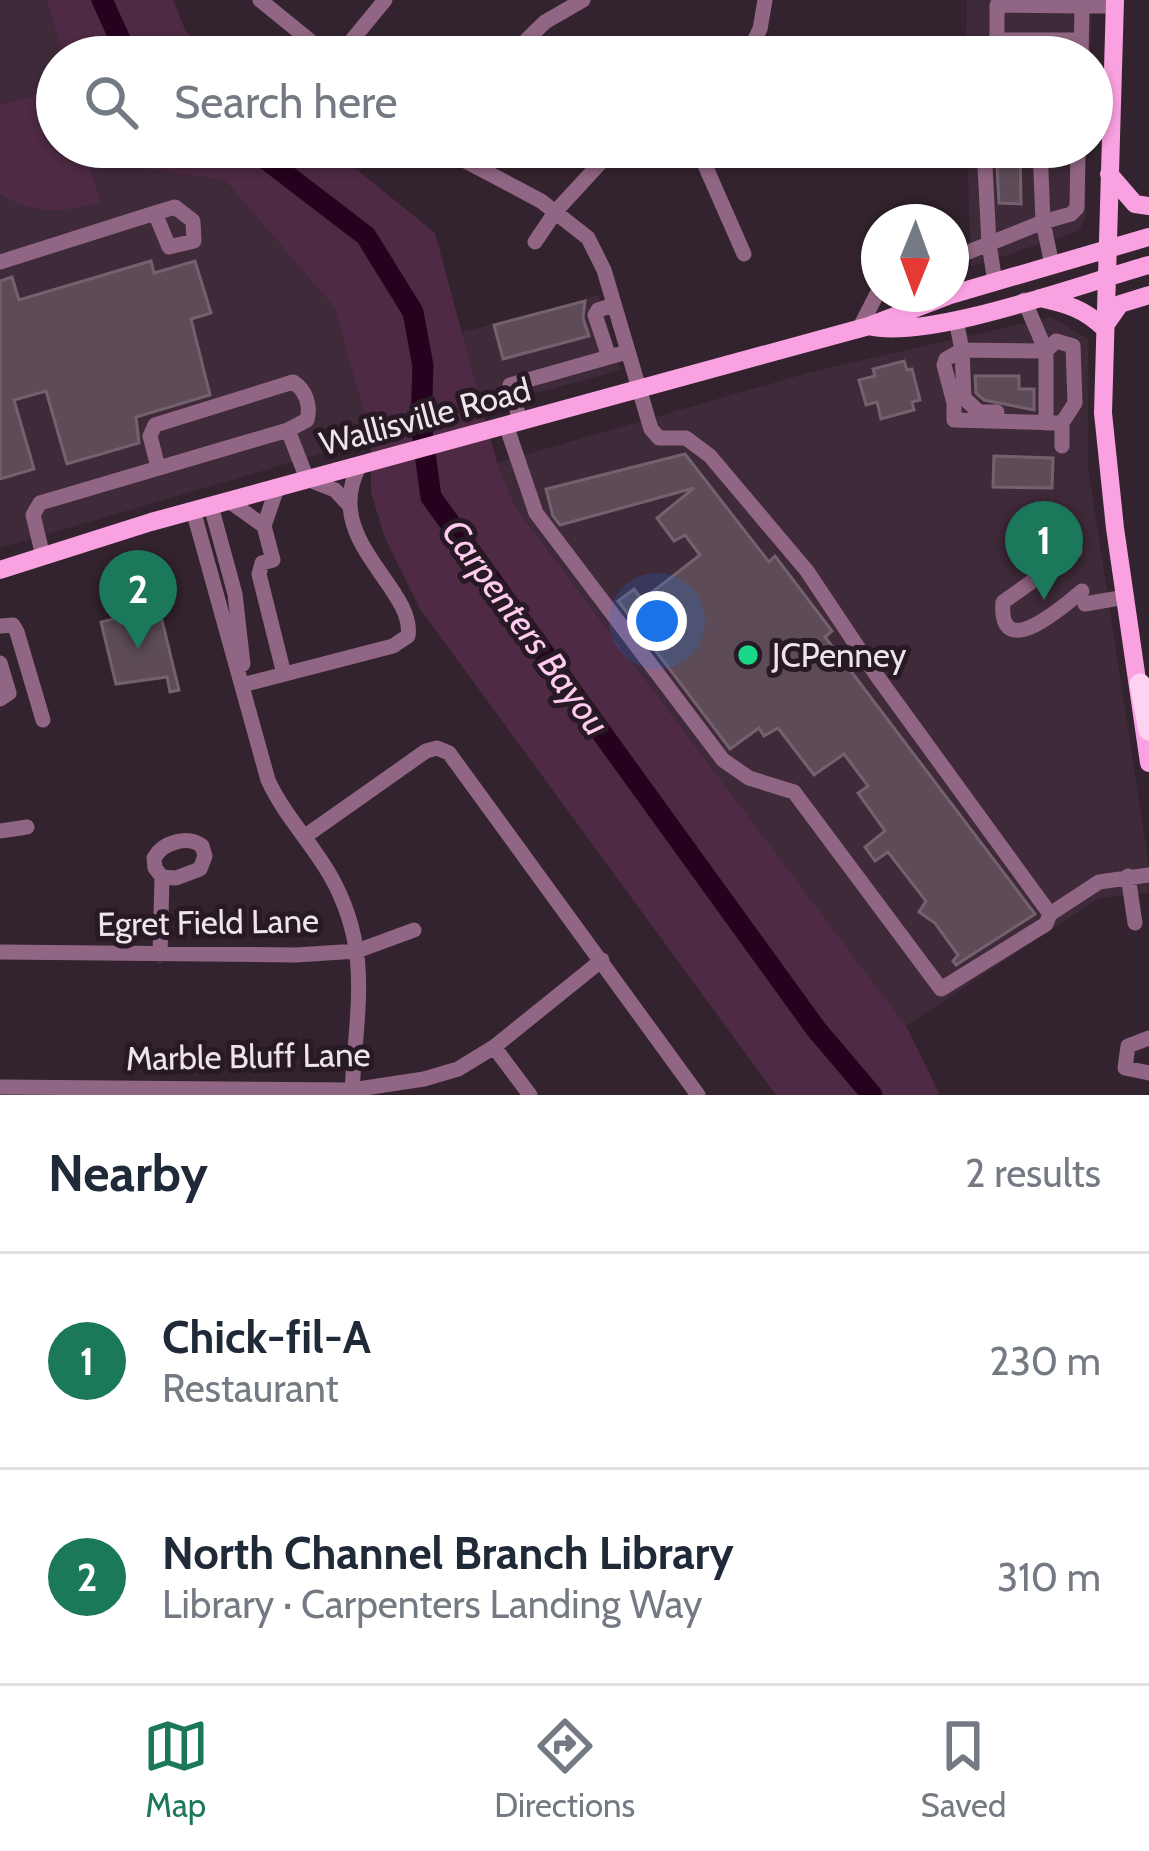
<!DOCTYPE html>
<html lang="en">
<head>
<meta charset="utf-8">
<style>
  :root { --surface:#fff; --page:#f2f2f3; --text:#1f2937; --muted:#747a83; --line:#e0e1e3; --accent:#1c785b }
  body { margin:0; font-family:Cabin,sans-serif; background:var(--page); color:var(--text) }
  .compass { position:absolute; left:861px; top:204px; width:108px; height:108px; border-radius:50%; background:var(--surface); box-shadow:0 3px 9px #0004; rotate:181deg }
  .you { position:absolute; left:657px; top:621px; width:42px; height:42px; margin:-30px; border:9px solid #fff; border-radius:50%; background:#1a73e8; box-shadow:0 0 0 18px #1a73e833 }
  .badge { display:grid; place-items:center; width:78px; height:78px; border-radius:50%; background:var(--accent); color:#fff; font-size:39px; font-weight:700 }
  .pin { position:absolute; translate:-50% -99px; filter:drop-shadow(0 3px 6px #0008) }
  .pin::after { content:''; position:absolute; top:63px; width:42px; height:36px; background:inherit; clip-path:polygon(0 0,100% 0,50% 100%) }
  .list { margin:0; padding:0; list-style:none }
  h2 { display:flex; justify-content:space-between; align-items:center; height:156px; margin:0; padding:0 48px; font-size:51px }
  h2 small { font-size:39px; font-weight:400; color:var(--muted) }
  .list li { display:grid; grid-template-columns:78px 1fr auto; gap:36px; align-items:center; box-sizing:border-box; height:216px; padding:0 48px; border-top:3px solid var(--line) }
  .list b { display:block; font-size:45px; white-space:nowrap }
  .list p { margin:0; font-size:39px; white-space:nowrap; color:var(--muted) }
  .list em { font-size:39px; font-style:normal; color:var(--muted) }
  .icon { flex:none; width:66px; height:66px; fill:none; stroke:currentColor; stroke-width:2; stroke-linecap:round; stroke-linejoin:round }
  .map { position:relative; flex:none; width:1149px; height:1095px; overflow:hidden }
  .search { position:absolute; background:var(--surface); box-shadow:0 3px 9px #0004; left:36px; right:36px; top:36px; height:132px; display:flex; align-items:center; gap:30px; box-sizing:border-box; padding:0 42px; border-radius:66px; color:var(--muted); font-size:45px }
  .sheet { height:588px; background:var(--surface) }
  nav { display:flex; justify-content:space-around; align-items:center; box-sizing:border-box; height:168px; border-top:3px solid var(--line); background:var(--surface); font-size:33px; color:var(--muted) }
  nav a { display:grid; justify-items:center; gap:6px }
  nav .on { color:var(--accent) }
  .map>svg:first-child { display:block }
  .built { fill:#3f2a39 }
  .green { fill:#4e2a44 }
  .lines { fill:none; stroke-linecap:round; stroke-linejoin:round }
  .river { stroke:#26021f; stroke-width:21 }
  .building { fill:#5d4c57; stroke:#73616d; stroke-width:3 }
  .minor { stroke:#916684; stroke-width:15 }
  .major { stroke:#faa1e1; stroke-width:18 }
  .highway { stroke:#fed3f1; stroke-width:21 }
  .poi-dot { fill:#19d988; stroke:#281a24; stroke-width:4.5 }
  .labels { text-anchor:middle; stroke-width:10; stroke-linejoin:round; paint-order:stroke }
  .street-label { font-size:33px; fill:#eee4eb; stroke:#281a24 }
  .poi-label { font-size:33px; fill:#eee4eb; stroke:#281a24; text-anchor:start }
  .water-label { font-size:36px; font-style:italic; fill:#ffcbef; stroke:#281a24 }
</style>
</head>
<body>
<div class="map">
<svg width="1149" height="1095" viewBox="0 0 1149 1095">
  <rect width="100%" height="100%" fill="#33232e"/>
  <!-- built -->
  <path class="built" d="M 0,0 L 46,0 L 64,57 L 57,57 L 57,147 L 91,147 L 96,162 L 225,180 L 336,308 L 371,439 L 0,548 Z
    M 967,0 L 1092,0 L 1090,57 L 966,57 Z
    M 967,147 L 1087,147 L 1085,220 L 1078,231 L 971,267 Z
    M 599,295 L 621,370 L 481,408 L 460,333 Z
    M 1051,317 L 1088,339 L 1088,467 L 1149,867 L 1149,893 L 1099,898 L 906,1026 L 515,508 L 497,463 L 811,372 Z"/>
  <!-- green -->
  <path class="green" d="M 46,0 L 173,0 L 186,32 L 217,57 L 64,57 Z
    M 57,89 L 57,147 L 83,147 L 101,202 C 63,212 34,216 0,194 L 0,105 Z
    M 91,147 L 329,147 L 435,233 L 497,463 L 515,507 L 906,1026 L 940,1095 L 776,1095 L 420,609 L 385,538 L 371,493 L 371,439 L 335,308 L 225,180 L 96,162 Z"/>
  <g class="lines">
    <!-- river -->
    <path class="river" d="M 102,0 L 128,57
      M 250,147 L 366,236 L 413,312 L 423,366 L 421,424 L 431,497 L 816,1029 L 872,1095"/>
  </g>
  <!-- building -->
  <path class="building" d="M 996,147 L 1020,147 L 1021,204 L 999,203 Z
    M 151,261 L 154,273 L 195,261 L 211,313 L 191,319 L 210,395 L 136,417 L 139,443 L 67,464 L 46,391 L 14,400 L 34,469 L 0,479 L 0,281 L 12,277 L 19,300 Z
    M 585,301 L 583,318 L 589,336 L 503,359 L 494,325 Z
    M 904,361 L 907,370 L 912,369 L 920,400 L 912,402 L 914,410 L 881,419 L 877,402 L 866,405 L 859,380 L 875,376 L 873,369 Z
    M 975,376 L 1019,376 L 1019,389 L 1034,389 L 1034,410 L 984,400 L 976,393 Z
    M 685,454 L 769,562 L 775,556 L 832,631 L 825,637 L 1035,914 L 956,965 L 953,961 L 958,955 L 935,923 L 919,912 L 926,901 L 888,852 L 875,861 L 865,847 L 885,831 L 858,793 L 868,786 L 844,754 L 814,775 L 778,728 L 764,736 L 759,728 L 730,749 L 618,601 L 634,589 L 642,600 L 700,555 L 685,535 L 674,541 L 657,518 L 694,488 L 560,525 L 553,516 L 546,489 Z
    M 994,456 L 1053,458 L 1052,488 L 993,487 Z
    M 159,608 L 179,690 L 170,692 L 167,677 L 116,684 L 101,622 Z"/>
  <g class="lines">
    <!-- minor -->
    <path class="minor" d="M 260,0 L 330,57
      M 1081,40 L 997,40 L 997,5 L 1082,6 L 1083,0
      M 338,57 L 385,0
      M 509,57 L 545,22 L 583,0
      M 746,57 L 760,29 L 765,0
      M 1081,57 L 1082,6 L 1114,6
      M 439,147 L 541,201 L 588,238 L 604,270 L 651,429 L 659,438 L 686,438 L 710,456 L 807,571 L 877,676 L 1050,914 L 1099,882 L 1149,875
      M 697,147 L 744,254
      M 984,147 L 989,244 L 995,282
      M 1040,147 L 1043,222 L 1052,265
      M 535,242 L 556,211 L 615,147
      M 951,259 L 1043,222 L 1071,214 L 1077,208 L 1078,147
      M 0,262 L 155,213 L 175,207 L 193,221 L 194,241 L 169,247 L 155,213
      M 1024,300 L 1046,351 L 1046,423
      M 956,320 L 962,350 L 1046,351 L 1056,341 L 1073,346 L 1075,403 L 1062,423 L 1062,446
      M 859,329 L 879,290
      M 962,350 L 946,359 L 944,365 L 954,403 L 954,420 L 1062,423
      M 962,350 L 964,398 L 979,412 L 997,412
      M 609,357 L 595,315 L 598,310 L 614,305
      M 520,421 L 510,385 L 627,352
      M 506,425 L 536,513 L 723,760 L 749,778 L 794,792 L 941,989 L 1046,924 L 1050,914
      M 158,467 L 150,436 L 155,425 L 293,382 C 306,390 311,406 307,420 L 288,430
      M 277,488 L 264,526 L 273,560 L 262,563 L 259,574 L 284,674
      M 229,501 L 264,526
      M 211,506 L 235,594 L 243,664
      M 193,510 L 268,780 C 284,815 311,842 330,875 C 374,952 355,1013 352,1095
      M 1075,551 L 1003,602 C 998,665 1065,605 1082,591
      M 43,556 L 33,515 L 40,503 L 288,430 L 307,479 L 335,490 L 350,506
      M 1085,604 L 1125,597
      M 0,626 L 13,625 L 17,632 L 43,720
      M 0,663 L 9,693 L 0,699
      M 242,685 L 393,646 L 408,636 C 416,588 319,539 360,465
      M 0,831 L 27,827
      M 304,837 L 426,751 L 437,748 L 449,753 L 698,1095
      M 1128,876 L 1135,923
      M 0,952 L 296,955 L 357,951 L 414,930
      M 160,955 L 162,877 L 155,868 L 154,858 C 163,842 188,835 202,846 L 205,856 L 200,869 L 176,878 L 162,877
      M 1149,1038 L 1128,1046 L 1125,1068 L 1149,1073
      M 494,1047 L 530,1095
      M 0,1087 L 352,1090 L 424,1079 L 458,1069 L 494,1047 L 602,960"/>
    <!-- major -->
    <path class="major" d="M 1115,0 L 1103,413 L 1115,528 L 1149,763
      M 1109,174 L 1135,204 L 1149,206
      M 1040,298 C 1067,304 1085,309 1105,329
      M 1106,324 L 1120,304 L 1149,295
      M 869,326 C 928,341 1084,283 1149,265
      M 0,570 L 151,522 L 869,326 L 950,295 L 1149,237"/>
    <!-- highway -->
    <path class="highway" d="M 1140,684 L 1149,730"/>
  </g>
  <!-- markers -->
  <circle class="poi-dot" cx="748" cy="655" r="12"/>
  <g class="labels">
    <!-- street labels -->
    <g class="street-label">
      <text transform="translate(425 416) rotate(-15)" y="12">Wallisville Road</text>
      <text transform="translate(208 922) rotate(-1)" y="12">Egret Field Lane</text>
      <text transform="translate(248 1056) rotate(-1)" y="12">Marble Bluff Lane</text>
    </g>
    <!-- poi labels -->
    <g class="poi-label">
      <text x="772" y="667">JCPenney</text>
    </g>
    <!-- water labels -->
    <g class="water-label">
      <text transform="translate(526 627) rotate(54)" y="13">Carpenters Bayou</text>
    </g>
  </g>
</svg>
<svg class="compass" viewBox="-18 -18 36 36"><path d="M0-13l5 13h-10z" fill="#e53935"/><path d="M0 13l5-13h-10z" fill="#747a83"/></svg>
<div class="you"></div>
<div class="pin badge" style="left:1044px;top:600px">1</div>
<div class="pin badge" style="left:138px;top:649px">2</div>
<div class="search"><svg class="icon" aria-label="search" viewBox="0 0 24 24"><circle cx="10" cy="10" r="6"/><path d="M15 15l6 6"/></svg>Search here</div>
</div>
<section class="sheet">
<h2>Nearby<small>2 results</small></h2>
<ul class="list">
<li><span class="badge">1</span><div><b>Chick-fil-A</b><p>Restaurant</p></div><em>230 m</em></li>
<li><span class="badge">2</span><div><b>North Channel Branch Library</b><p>Library · Carpenters Landing Way</p></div><em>310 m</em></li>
</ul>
</section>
<nav>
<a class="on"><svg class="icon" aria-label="map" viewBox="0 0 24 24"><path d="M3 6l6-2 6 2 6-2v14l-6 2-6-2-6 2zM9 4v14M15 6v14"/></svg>Map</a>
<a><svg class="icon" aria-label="directions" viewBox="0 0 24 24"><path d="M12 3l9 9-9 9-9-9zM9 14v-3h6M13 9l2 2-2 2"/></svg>Directions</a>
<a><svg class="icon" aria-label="saved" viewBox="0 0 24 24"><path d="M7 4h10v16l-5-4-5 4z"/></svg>Saved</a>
</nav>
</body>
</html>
